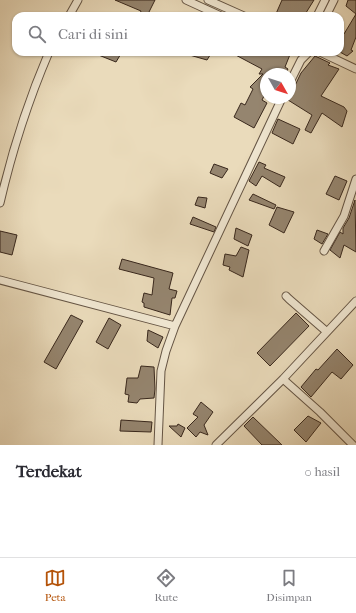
<!DOCTYPE html>
<html lang="id">
<head>
<meta charset="utf-8">
<style>
  :root { --surface:#fff; --page:#f2f2f3; --text:#2b2b33; --muted:#7c7c81; --line:#e1e1e2; --accent:#b45309 }
  body { margin:0; font-family:"IM FELL French Canon",serif; background:var(--page); color:var(--text) }
  .compass { position:absolute; left:260px; top:68px; width:36px; height:36px; border-radius:50%; background:var(--surface); box-shadow:0 1px 3px #0004; rotate:129deg }
  .list { margin:0; padding:0; list-style:none }
  h2 { display:flex; justify-content:space-between; align-items:center; height:52px; margin:0; padding:0 16px; font-size:17px }
  h2 small { font-size:13px; font-weight:400; color:var(--muted) }
  .icon { flex:none; width:22px; height:22px; fill:none; stroke:currentColor; stroke-width:2; stroke-linecap:round; stroke-linejoin:round }
  .map { position:relative; flex:none; width:356px; height:445px; overflow:hidden }
  .search { position:absolute; background:var(--surface); box-shadow:0 1px 3px #0004; left:12px; right:12px; top:12px; height:44px; display:flex; align-items:center; gap:10px; box-sizing:border-box; padding:0 14px; border-radius:12px; color:var(--muted); font-size:15px }
  .sheet { height:112px; background:var(--surface) }
  nav { display:flex; justify-content:space-around; align-items:center; box-sizing:border-box; height:56px; border-top:1px solid var(--line); background:var(--surface); font-size:11px; color:var(--muted) }
  nav a { display:grid; justify-items:center; gap:2px }
  nav .on { color:var(--accent) }
  .map>svg:first-child { display:block }
  .building { fill:#95856f; stroke:#38271c }
  .lines { fill:none; stroke-linecap:round; stroke-linejoin:round }
  .street-casing { stroke:#645444; stroke-width:9 }
  .street { stroke:#f1e8d3; stroke-width:7 }
</style>
</head>
<body>
<div class="map">
<svg width="356" height="445" viewBox="0 0 356 445">
  <rect width="100%" height="100%" fill="#eadbbb"/>
  <filter id="stains"><feTurbulence type="fractalNoise" baseFrequency=".005" numOctaves="4"/><feColorMatrix values="0 0 0 0 .2 0 0 0 0 .09 0 0 0 0 .02 0 0 0 .5 -.17"/></filter>
  <radialGradient id="worn" r=".72"><stop offset=".6" stop-color="#630" stop-opacity="0"/><stop offset="1" stop-color="#630" stop-opacity=".3"/></radialGradient>
  <!-- building -->
  <path class="building" d="M 115,0 L 155,0 L 147,16 L 139,16 L 141,11 Z
    M 282,0 L 314,0 L 304,16 L 275,16 Z
    M 348,0 L 356,0 L 356,14 L 346,6 Z
    M 356,14 L 356,37 L 351,50 L 353,51 L 347,56 L 340,52 L 340,32 L 344,34 Z
    M 91,52 L 122,52 L 116,62 Z
    M 186,52 L 212,52 L 207,60 L 186,54 Z
    M 230,52 L 291,52 L 285,67 L 288,69 L 285,74 L 266,74 L 266,92 L 262,100 L 267,103 L 254,128 L 234,117 L 241,103 L 245,105 L 253,89 L 250,87 L 263,74 L 259,74 L 262,69 Z
    M 315,56 L 330,63 L 328,65 L 339,69 L 321,96 L 344,107 L 347,111 L 342,127 L 322,113 L 311,133 L 305,130 L 312,115 L 288,100 L 301,73 Z
    M 278,119 L 300,129 L 293,144 L 272,133 Z
    M 259,162 L 266,165 L 264,168 L 285,177 L 280,187 L 262,176 L 256,186 L 249,181 Z
    M 214,164 L 228,169 L 222,178 L 210,173 Z
    M 335,176 L 347,181 L 339,200 L 326,194 Z
    M 253,194 L 276,205 L 274,209 L 249,200 Z
    M 198,197 L 207,198 L 205,208 L 195,205 Z
    M 355,200 L 356,252 L 344,245 L 340,258 L 330,250 L 340,232 L 343,234 L 343,228 L 349,218 Z
    M 277,207 L 294,212 L 284,233 L 269,225 Z
    M 193,217 L 216,227 L 214,232 L 190,224 Z
    M 236,228 L 252,235 L 248,246 L 234,239 Z
    M 317,230 L 328,234 L 322,244 L 314,239 Z
    M 0,231 L 17,235 L 12,255 L 0,252 Z
    M 241,247 L 249,250 L 243,277 L 229,270 L 230,267 L 223,265 L 225,254 L 236,256 Z
    M 122,259 L 173,273 L 169,289 L 177,291 L 175,298 L 172,298 L 170,315 L 144,307 L 144,303 L 142,302 L 144,293 L 152,295 L 154,278 L 119,269 Z
    M 296,313 L 309,326 L 270,366 L 257,353 Z
    M 71,315 L 83,321 L 56,369 L 44,362 Z
    M 109,318 L 121,325 L 108,349 L 96,342 Z
    M 148,330 L 163,337 L 158,348 L 147,341 Z
    M 337,349 L 353,365 L 341,379 L 332,372 L 311,397 L 301,387 L 316,369 L 318,370 Z
    M 141,366 L 154,367 L 155,389 L 154,398 L 140,399 L 137,403 L 128,402 L 129,395 L 125,394 L 127,378 L 138,378 Z
    M 201,402 L 213,412 L 204,425 L 208,435 L 200,432 L 196,437 L 187,428 L 198,417 L 193,414 Z
    M 308,416 L 321,423 L 306,442 L 294,430 Z
    M 253,417 L 282,445 L 262,445 L 244,426 Z
    M 121,420 L 152,422 L 151,432 L 120,431 Z
    M 178,424 L 185,428 L 181,437 L 169,426 L 177,426 Z"/>
  <g class="lines">
    <defs>
      <path id="street" d="M 186,0 L 221,16
        M 208,0 L 244,16
        M 69,16 L 78,0
        M 317,16 L 325,0
        M 326,16 L 334,0
        M 320,52 L 356,69
        M 290,82 L 301,60 L 309,52
        M 0,203 C 12,151 28,101 49,52
        M 324,251 L 344,216 L 356,179
        M 0,280 L 175,326
        M 286,296 L 289,299 L 327,332
        M 283,379 L 320,412 L 353,445
        M 158,445 L 161,371 L 166,351 L 175,326 L 282,98
        M 216,445 L 283,379 L 356,301"/>
    </defs>
    <!-- street casing -->
    <use href="#street" class="street-casing"/>
    <!-- street -->
    <use href="#street" class="street"/>
  </g>
  <rect width="100%" height="100%" filter="url(#stains)"/>
  <rect width="100%" height="100%" fill="url(#worn)"/>
</svg>
<svg class="compass" viewBox="-18 -18 36 36"><path d="M0-13l5 13h-10z" fill="#e53935"/><path d="M0 13l5-13h-10z" fill="#7c7c81"/></svg>
<div class="search"><svg class="icon" aria-label="search" viewBox="0 0 24 24"><circle cx="10" cy="10" r="6"/><path d="M15 15l6 6"/></svg>Cari di sini</div>
</div>
<section class="sheet">
<h2>Terdekat<small>0 hasil</small></h2>
<ul class="list">
</ul>
</section>
<nav>
<a class="on"><svg class="icon" aria-label="map" viewBox="0 0 24 24"><path d="M3 6l6-2 6 2 6-2v14l-6 2-6-2-6 2zM9 4v14M15 6v14"/></svg>Peta</a>
<a><svg class="icon" aria-label="directions" viewBox="0 0 24 24"><path d="M12 3l9 9-9 9-9-9zM9 14v-3h6M13 9l2 2-2 2"/></svg>Rute</a>
<a><svg class="icon" aria-label="saved" viewBox="0 0 24 24"><path d="M7 4h10v16l-5-4-5 4z"/></svg>Disimpan</a>
</nav>
</body>
</html>
